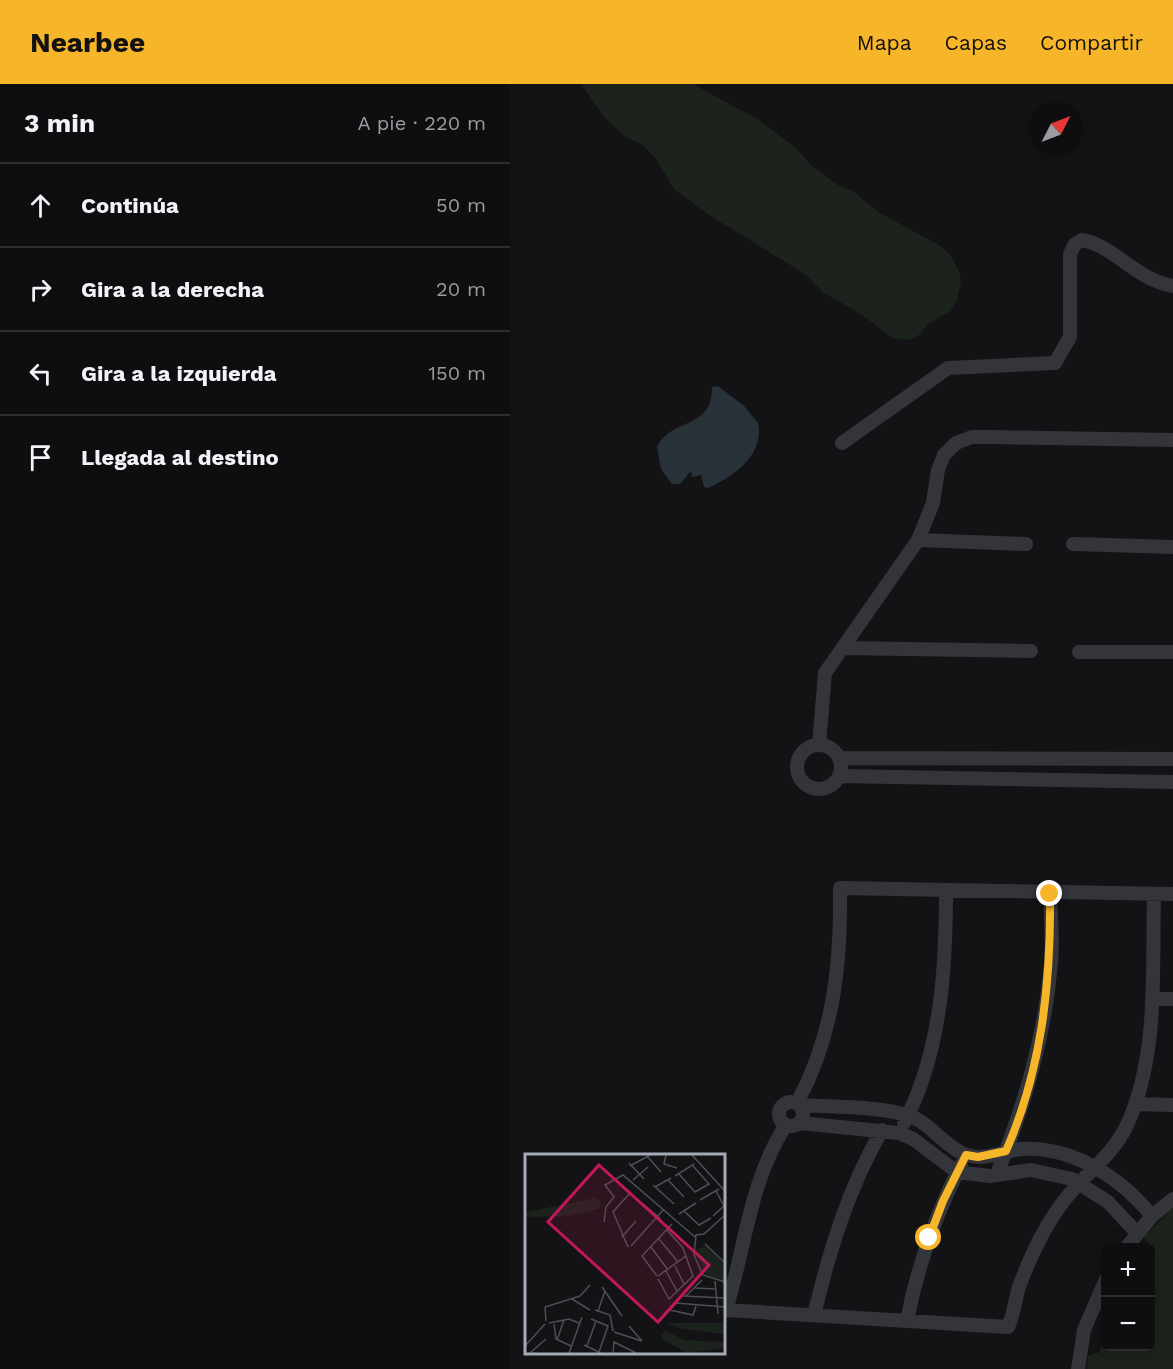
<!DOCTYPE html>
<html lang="es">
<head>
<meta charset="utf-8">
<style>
  :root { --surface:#0e0e10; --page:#171719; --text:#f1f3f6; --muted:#9b9c9f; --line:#2e2e30; --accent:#f7b52a }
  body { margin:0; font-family:"Work Sans",sans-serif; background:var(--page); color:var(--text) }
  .controls { position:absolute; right:18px; bottom:18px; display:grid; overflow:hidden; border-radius:9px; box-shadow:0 6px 24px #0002 }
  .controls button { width:54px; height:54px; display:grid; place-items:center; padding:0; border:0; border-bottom:2px solid var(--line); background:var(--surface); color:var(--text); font:30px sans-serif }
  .compass { position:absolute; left:519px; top:18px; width:54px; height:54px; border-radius:50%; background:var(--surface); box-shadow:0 6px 24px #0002; rotate:48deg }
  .stop { position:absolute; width:18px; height:18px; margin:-14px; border:4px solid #f7b52a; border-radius:50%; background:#fff }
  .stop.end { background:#f7b52a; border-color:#fff; box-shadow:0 2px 6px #0008 }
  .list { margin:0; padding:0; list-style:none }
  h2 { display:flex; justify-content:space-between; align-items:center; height:78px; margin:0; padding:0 24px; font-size:26px }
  h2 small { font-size:20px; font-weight:400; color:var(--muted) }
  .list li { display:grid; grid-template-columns:39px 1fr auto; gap:18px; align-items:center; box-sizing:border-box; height:84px; padding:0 24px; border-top:2px solid var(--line) }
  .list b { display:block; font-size:22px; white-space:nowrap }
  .list em { font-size:20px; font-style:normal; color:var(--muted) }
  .icon { flex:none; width:33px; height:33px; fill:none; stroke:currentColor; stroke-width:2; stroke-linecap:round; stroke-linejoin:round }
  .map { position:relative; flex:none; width:663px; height:1285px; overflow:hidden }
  header { display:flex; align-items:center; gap:36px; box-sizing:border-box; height:84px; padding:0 30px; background:var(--accent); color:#111 }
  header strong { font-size:28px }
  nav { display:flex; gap:33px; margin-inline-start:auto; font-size:21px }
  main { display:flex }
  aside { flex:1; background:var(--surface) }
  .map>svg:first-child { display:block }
  .green { fill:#1b231c }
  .water { fill:#293239 }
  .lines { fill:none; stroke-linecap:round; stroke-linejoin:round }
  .minor { stroke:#34353a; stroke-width:14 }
  .route { stroke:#f7b52a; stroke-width:8 }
  .inset-road { fill:none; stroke:#4d4f55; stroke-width:1.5 }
  .view { fill:#c2185b; fill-opacity:0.15; stroke:#c2185b; stroke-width:3 }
  .inset-edge { fill:none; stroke:#a4aab6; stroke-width:3 }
</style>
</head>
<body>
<header>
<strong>Nearbee</strong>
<nav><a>Mapa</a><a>Capas</a><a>Compartir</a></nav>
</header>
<main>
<aside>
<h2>3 min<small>A pie · 220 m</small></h2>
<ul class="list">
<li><svg class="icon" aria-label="ahead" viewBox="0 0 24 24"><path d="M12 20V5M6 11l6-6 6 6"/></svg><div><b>Continúa</b></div><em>50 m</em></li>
<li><svg class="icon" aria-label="right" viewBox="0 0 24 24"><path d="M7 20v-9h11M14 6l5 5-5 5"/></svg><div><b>Gira a la derecha</b></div><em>20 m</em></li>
<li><svg class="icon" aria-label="left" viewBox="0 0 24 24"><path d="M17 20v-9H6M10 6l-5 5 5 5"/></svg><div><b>Gira a la izquierda</b></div><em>150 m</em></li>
<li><svg class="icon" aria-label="arrive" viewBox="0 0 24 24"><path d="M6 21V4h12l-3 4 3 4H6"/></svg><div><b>Llegada al destino</b></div></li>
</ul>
</aside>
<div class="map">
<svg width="663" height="1285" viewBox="0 0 663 1285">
  <rect width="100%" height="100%" fill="#131315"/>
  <!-- green -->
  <path class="green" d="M 71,0 L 183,0 L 249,36 L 287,65 L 301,81 L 328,101 L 343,107 L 368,128 L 431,162 L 441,172 L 450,189 L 451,199 L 447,216 L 440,227 L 418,240 L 408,252 L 399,256 L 382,254 L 351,230 L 314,209 L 295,190 L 199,131 L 164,105 L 146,75 L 134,62 L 113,51 L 95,34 Z
    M 663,1124 L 663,1285 L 577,1285 L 578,1272 L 590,1268 L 595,1241 L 596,1262 L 640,1262 L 640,1162 L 634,1153 Z"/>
  <!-- water -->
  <path class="water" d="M 208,302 L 234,322 L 248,339 C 255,371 223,393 198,404 L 194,403 L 191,391 L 182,393 L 181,387 L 170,400 L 162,400 L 151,385 L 147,363 C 163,332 202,347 202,303 Z"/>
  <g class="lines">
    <!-- minor -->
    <path class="minor" d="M 332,359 L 438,284 L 545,279 L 560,253 L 560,170 L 565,160 L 572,156 C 603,161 626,196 663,202
      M 408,456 L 516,460
      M 563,460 L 663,463
      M 333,564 L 521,567
      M 569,568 L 663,568
      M 309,661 L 315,589 L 408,456 L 423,419 L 428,386 L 434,371 L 446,359 L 462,353 L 481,353 L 663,356
      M287 683a22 22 0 1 1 44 0a22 22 0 1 1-44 0Z
      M 329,674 L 663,675
      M 329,692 L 663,698
      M 642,915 L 663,915
      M269 1030a12 12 0 1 1 24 0a12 12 0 1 1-24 0Z
      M 287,1019 C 324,951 331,880 330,804 L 663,810
      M 625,1020 L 663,1021
      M 290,1021 C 321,1023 378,1022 405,1034 C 423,1043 438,1065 457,1071 C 474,1077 494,1067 511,1065 C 563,1062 611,1094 642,1132
      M 290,1039 L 389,1049 L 403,1055 L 447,1088 L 480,1092 L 521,1086 L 562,1095 L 598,1118 L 627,1149
      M 394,1039 C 431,969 436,885 436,807
      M 276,1041 C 240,1095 235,1165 216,1226 L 498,1243 C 504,1230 505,1216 509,1203 C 520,1173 534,1143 553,1118 C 573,1091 603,1072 617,1041 C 649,971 642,886 644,811
      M 487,1090 C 514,1022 535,953 541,879 C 543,856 541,833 540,810
      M 616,1164 L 642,1132 L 663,1115
      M 304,1231 C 320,1165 338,1105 372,1046
      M 397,1236 C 408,1181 425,1131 451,1081
      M 568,1285 L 574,1246 L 596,1195"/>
  </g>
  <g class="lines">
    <!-- route -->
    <path class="route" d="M 419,1154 L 433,1117 L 456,1071 L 468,1073 L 496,1067 C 532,985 541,899 540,810"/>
  </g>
  <!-- overview -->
  <g transform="translate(15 1070)">
    <rect width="200" height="200" fill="#131315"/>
    <path d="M 70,44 L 76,47 L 74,55 L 44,62 L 0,63 L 1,58 ZM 180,92 L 199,110 L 199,127 L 180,120 L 170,96 ZM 142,169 L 199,169 L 199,180 L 157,175 ZM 141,177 L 159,186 L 199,188 L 199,194 L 162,199 L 137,185 L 136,181 Z" fill="#1b231c"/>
    <path class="inset-road" d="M 141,1 L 139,10 L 152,14M 167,1 L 200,37M 122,2 L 136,18M 104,9 L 119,25M 105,12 L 125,1M 154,20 L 170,38 L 184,30 L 168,12M 150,22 L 169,10M 108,26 L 123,13M 143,26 L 159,43M 128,31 L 149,50M 130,33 L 146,24M 100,35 L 135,64M 175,46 L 194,35M 159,57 L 174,71 L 186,64M 154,60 L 171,49M 200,61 L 179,80 L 171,81 L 169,101 L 178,121 L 200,128M 188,62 L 199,52 L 191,37M 79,68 L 81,53 L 89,43 L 80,31 L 98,21 L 170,83M 97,83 L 111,67M 134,85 L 153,108M 180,90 L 200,109M 106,92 L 139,55M 103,93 L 88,58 L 105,39M 126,93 L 143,116M 150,112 L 159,130M 141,117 L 152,137M 132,122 L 117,102 L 147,70M 133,122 L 161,102M 133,125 L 144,145 L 168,122 L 158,94 L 142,76M 190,127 L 193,160M 77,133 L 97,162M 170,134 L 190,135M 158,142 L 200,144M 161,142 L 177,126M 47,145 L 65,156M 171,152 L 168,161 L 145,156 L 151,149 L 200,153M 70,156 L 85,161 L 88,177M 73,157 L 80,137M 66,165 L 83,172 L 74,198M 21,167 L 20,153 L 55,142 L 65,131M 24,169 L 44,165 L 54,169M 29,170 L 31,185 L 46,192M 104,172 L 117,187M 89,178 L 117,187M 32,186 L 39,166M 59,191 L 76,199M 0,192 L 20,170M 62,192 L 71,167M 5,199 L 21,185M 44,199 L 57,163M 88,199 L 89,188 L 111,199"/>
    <path class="view" d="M 74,11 L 184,111 L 133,168 L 23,68 Z"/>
    <rect width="200" height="200" class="inset-edge"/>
  </g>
</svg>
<div class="controls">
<button>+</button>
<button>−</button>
</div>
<svg class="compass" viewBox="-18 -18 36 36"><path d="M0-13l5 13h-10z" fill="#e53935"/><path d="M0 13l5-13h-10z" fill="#9b9c9f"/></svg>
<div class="stop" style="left:419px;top:1154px"></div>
<div class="stop end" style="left:540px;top:810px"></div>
</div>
</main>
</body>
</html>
